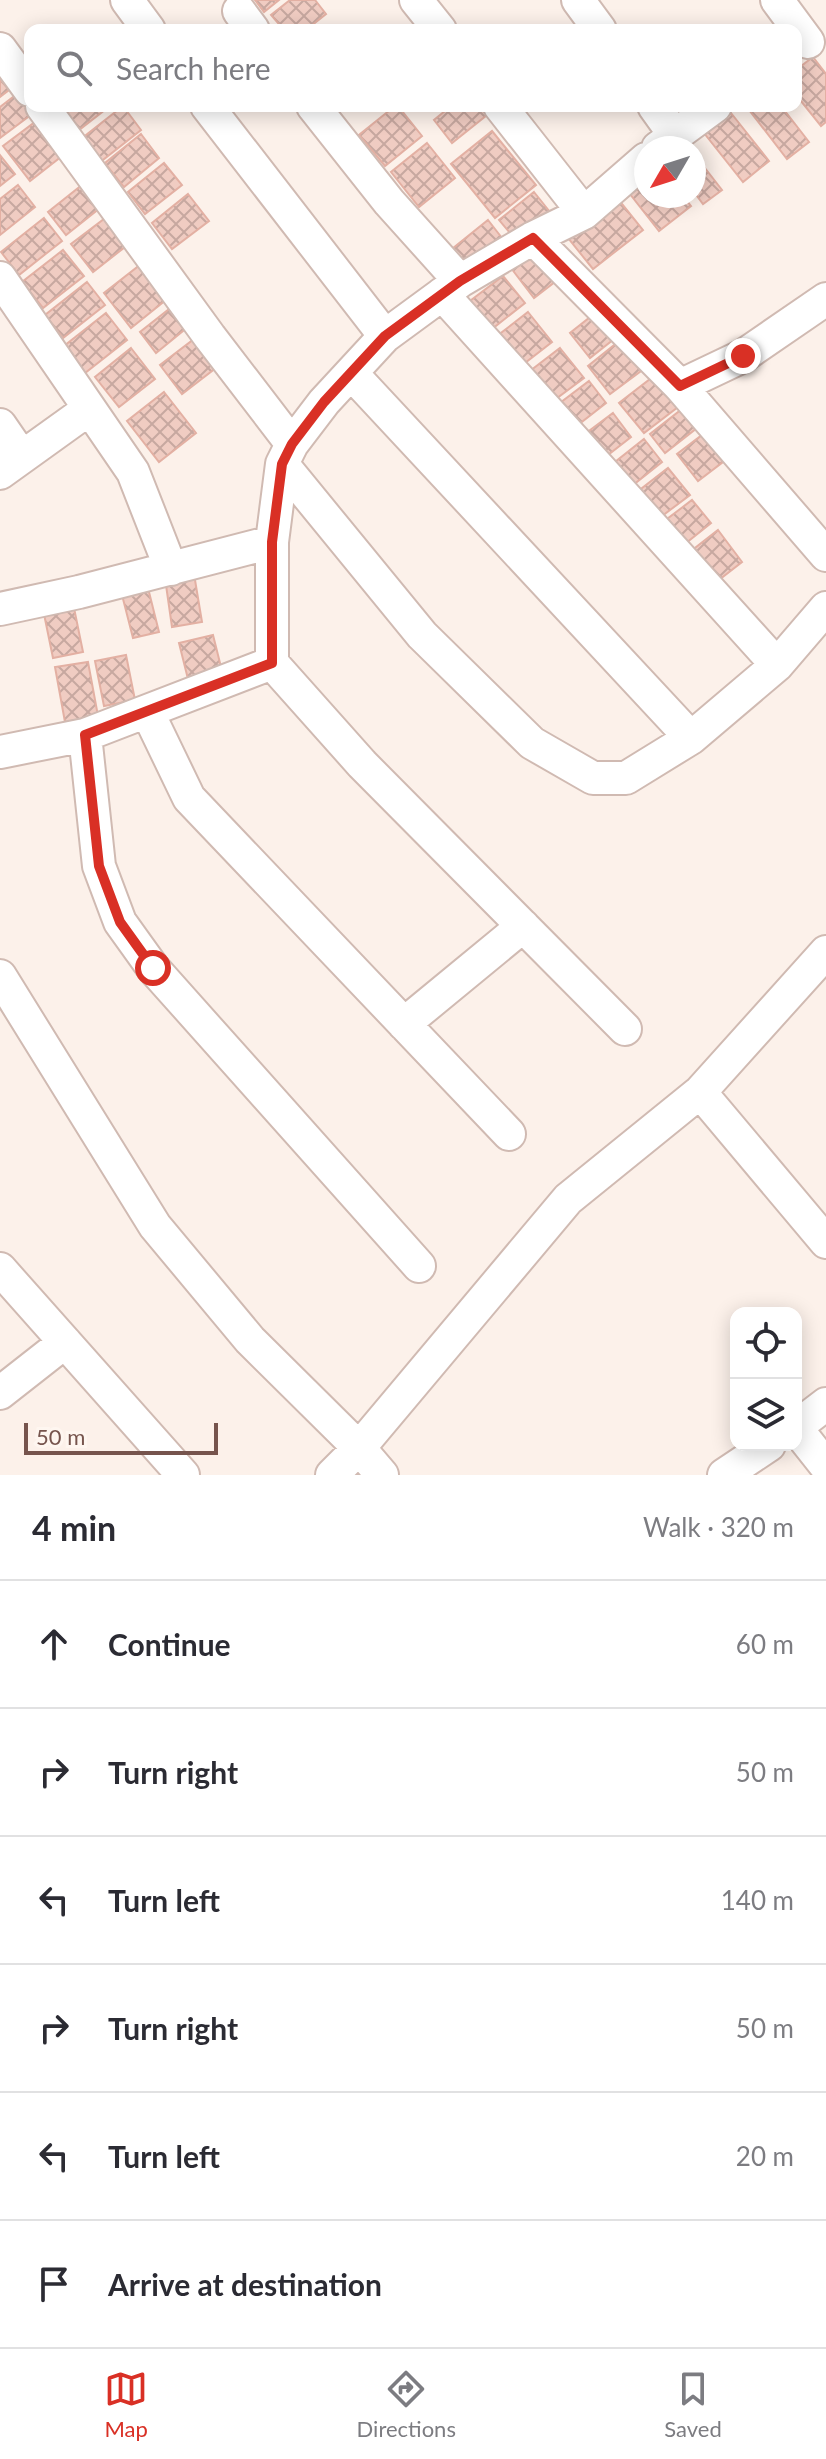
<!DOCTYPE html>
<html lang="en">
<head>
<meta charset="utf-8">
<style>
  :root { --surface:#fff; --page:#f2f2f3; --text:#2b2b33; --muted:#7c7c81; --line:#e1e1e2; --accent:#d93025 }
  body { margin:0; font-family:Lato,sans-serif; background:var(--page); color:var(--text) }
  .controls { position:absolute; right:24px; bottom:24px; display:grid; overflow:hidden; border-radius:16px; box-shadow:0 4px 20px #0003 }
  .controls button { width:72px; height:72px; display:grid; place-items:center; padding:0; border:0; border-bottom:2px solid var(--line); background:var(--surface); color:var(--text); font:40px sans-serif }
  .compass { position:absolute; left:634px; top:136px; width:72px; height:72px; border-radius:50%; background:var(--surface); box-shadow:0 4px 20px #0003; rotate:231deg }
  .scale { position:absolute; left:24px; bottom:20px; width:194px; box-sizing:border-box; padding-left:8px; border:4px solid #76544d; border-top:0; font-size:22px; line-height:28px; white-space:nowrap; color:#76544d; -webkit-text-stroke:6px #fef6f0; paint-order:stroke }
  .stop { position:absolute; width:24px; height:24px; margin:-18px; border:6px solid #d93025; border-radius:50%; background:#fff }
  .stop.end { background:#d93025; border-color:#fff; box-shadow:0 2px 8px #0008 }
  .list { margin:0; padding:0; list-style:none }
  h2 { display:flex; justify-content:space-between; align-items:center; height:104px; margin:0; padding:0 32px; font-size:34px }
  h2 small { font-size:26px; font-weight:400; color:var(--muted) }
  .list li { display:grid; grid-template-columns:52px 1fr auto; gap:24px; align-items:center; box-sizing:border-box; height:128px; padding:0 32px; border-top:2px solid var(--line) }
  .list b { display:block; font-size:30px; white-space:nowrap }
  .list em { font-size:26px; font-style:normal; color:var(--muted) }
  .icon { flex:none; width:44px; height:44px; fill:none; stroke:currentColor; stroke-width:2; stroke-linecap:round; stroke-linejoin:round }
  .map { position:relative; flex:none; width:826px; height:1475px; overflow:hidden }
  .search { position:absolute; background:var(--surface); box-shadow:0 4px 20px #0003; left:24px; right:24px; top:24px; height:88px; display:flex; align-items:center; gap:20px; box-sizing:border-box; padding:0 28px; border-radius:16px; color:var(--muted); font-size:30px }
  .sheet { height:872px; background:var(--surface) }
  nav { display:flex; justify-content:space-around; align-items:center; box-sizing:border-box; height:112px; border-top:2px solid var(--line); background:var(--surface); font-size:22px; color:var(--muted) }
  nav a { display:grid; justify-items:center; gap:4px }
  nav .on { color:var(--accent) }
  .map>svg:first-child { display:block }
  .building { fill:url(#building-cross-hatch); stroke:#e3b0a3; stroke-width:2 }
  .lines { fill:none; stroke-linecap:round; stroke-linejoin:round }
  .minor-casing { stroke:#d0bab2; stroke-width:36 }
  .minor { stroke:#fff; stroke-width:32 }
  .route { stroke:#d93025; stroke-width:10 }
</style>
</head>
<body>
<div class="map">
<svg width="826" height="1475" viewBox="0 0 826 1475">
  <defs>
    <pattern id="building-cross-hatch" width="8" height="8" patternUnits="userSpaceOnUse" patternTransform="scale(2)"><rect width="8" height="8" fill="#f0ccc2"/><path d="M0 0l8 8M0 8l8-8" fill="none" stroke="#c7a8a0"/></pattern>
  </defs>
  <rect width="100%" height="100%" fill="#fcf1ea"/>
  <!-- building -->
  <path class="building" d="M 255,0 L 279,0 L 264,12 Z
    M 290,0 L 315,0 L 326,14 L 306,30 L 284,30 L 271,15 Z
    M 813,57 L 826,74 L 826,122 L 821,126 L 796,95 L 796,70 Z
    M 0,79 L 9,90 L 0,97 Z
    M 17,94 L 32,114 L 0,138 L 0,107 Z
    M 59,106 L 110,106 L 79,130 Z
    M 123,106 L 141,130 L 99,163 L 81,139 Z
    M 395,106 L 398,106 L 422,136 L 385,166 L 359,135 Z
    M 451,106 L 480,106 L 487,115 L 452,143 L 434,120 Z
    M 746,106 L 781,106 L 809,142 L 787,159 Z
    M 731,113 L 769,161 L 743,182 L 704,133 Z
    M 35,122 L 62,156 L 30,181 L 3,146 Z
    M 492,131 L 536,185 L 495,218 L 451,164 Z
    M 141,134 L 159,158 L 124,187 L 105,163 Z
    M 427,143 L 455,178 L 419,207 L 391,172 Z
    M 694,154 L 722,190 L 703,204 L 694,192 Z
    M 0,155 L 15,174 L 0,186 Z
    M 164,163 L 182,185 L 145,214 L 128,192 Z
    M 646,174 L 646,196 L 683,196 L 691,206 L 659,231 L 626,189 Z
    M 87,181 L 105,204 L 66,235 L 48,212 Z
    M 18,185 L 35,207 L 0,235 L 0,199 Z
    M 534,192 L 550,212 L 516,240 L 499,220 Z
    M 188,194 L 209,221 L 172,249 L 152,223 Z
    M 618,199 L 643,230 L 593,269 L 568,238 Z
    M 44,218 L 62,241 L 19,275 L 1,252 Z
    M 104,219 L 125,247 L 93,272 L 71,244 Z
    M 488,220 L 502,238 L 466,267 L 452,249 Z
    M 537,248 L 560,278 L 534,298 L 511,268 Z
    M 63,250 L 84,276 L 43,308 L 22,282 Z
    M 145,261 L 172,295 L 131,328 L 104,293 Z
    M 503,276 L 525,303 L 492,329 L 470,301 Z
    M 87,282 L 105,305 L 63,338 L 45,315 Z
    M 173,306 L 189,326 L 156,353 L 140,332 Z
    M 528,312 L 552,342 L 521,366 L 497,336 Z
    M 106,313 L 127,340 L 85,373 L 64,346 Z
    M 594,314 L 614,339 L 590,358 L 570,333 Z
    M 198,336 L 221,364 L 182,394 L 160,365 Z
    M 618,342 L 641,371 L 610,394 L 588,366 Z
    M 131,348 L 155,379 L 119,407 L 95,377 Z
    M 560,348 L 584,378 L 553,401 L 530,371 Z
    M 654,376 L 678,407 L 644,433 L 619,403 Z
    M 589,381 L 606,403 L 574,428 L 556,406 Z
    M 164,392 L 196,433 L 159,462 L 127,421 Z
    M 682,409 L 697,428 L 665,453 L 650,434 Z
    M 613,413 L 631,437 L 604,458 L 585,434 Z
    M 702,435 L 723,462 L 698,481 L 677,454 Z
    M 644,439 L 662,462 L 628,489 L 610,466 Z
    M 668,468 L 690,495 L 658,519 L 637,492 Z
    M 692,500 L 711,523 L 686,543 L 667,519 Z
    M 718,530 L 742,562 L 711,586 L 686,555 Z
    M 194,574 L 202,622 L 172,627 L 165,578 Z
    M 147,584 L 159,632 L 133,638 L 121,591 Z
    M 74,608 L 83,652 L 53,658 L 44,614 Z
    M 213,635 L 222,671 L 188,679 L 179,643 Z
    M 126,655 L 135,700 L 104,706 L 95,661 Z
    M 88,662 L 98,716 L 65,722 L 55,667 Z"/>
  <g class="lines">
    <defs>
      <path id="minor" d="M 127,0 L 149,30
        M 416,0 L 440,30
        M 578,0 L 600,30
        M 777,0 L 808,42
        M 239,11 L 253,30
        M 0,49 L 30,90
        M 42,106 L 210,337 L 292,444
        M 207,106 L 385,336
        M 313,106 L 389,202 L 460,281
        M 500,106 L 584,213
        M 654,106 L 674,134
        M 658,148 L 715,106
        M 533,238 L 680,386 L 826,555
        M 0,278 L 133,472 L 171,569
        M 442,294 L 777,665
        M 352,374 L 691,738
        M 680,386 L 743,356 L 826,299
        M 0,425 L 22,457
        M 282,464 L 422,635 L 532,743 L 593,778 L 626,778 L 691,738 L 777,665 L 826,608
        M 0,473 L 89,409
        M 0,609 L 79,592 L 272,542
        M 272,663 L 362,764 L 625,1029
        M 148,713 L 189,798 L 509,1134
        M 85,735 L 99,866 L 120,922 L 153,968 L 419,1266
        M 0,752 L 85,735 L 272,663 L 272,542 L 282,464 L 292,444 L 324,402 L 385,336 L 460,281 L 533,238 L 584,213 L 646,159
        M 0,976 L 155,1226 L 250,1340 L 359,1448 L 382,1475
        M 404,1024 L 523,926
        M 700,1092 L 826,1242
        M 0,1269 L 183,1475
        M 0,1393 L 65,1342
        M 796,1427 L 826,1404
        M 796,1428 L 826,1466
        M 332,1475 L 359,1448 L 568,1199 L 700,1092 L 826,952
        M 724,1475 L 769,1445"/>
    </defs>
    <!-- minor casing -->
    <use href="#minor" class="minor-casing"/>
    <!-- minor -->
    <use href="#minor" class="minor"/>
  </g>
  <g class="lines">
    <!-- route -->
    <path class="route" d="M 153,968 L 120,922 L 99,866 L 85,735 L 272,663 L 272,542 L 282,464 L 292,444 L 324,402 L 385,336 L 460,281 L 533,238 L 680,386 L 743,356"/>
  </g>
</svg>
<div class="controls">
<button><svg class="icon" aria-label="locate" viewBox="0 0 24 24"><circle cx="12" cy="12" r="6"/><path d="M12 2v4M12 18v4M2 12h4M18 12h4"/></svg></button>
<button><svg class="icon" aria-label="layers" viewBox="0 0 24 24"><path d="M12 4l9 5-9 5-9-5zM3 14l9 5 9-5"/></svg></button>
</div>
<svg class="compass" viewBox="-18 -18 36 36"><path d="M0-13l5 13h-10z" fill="#e53935"/><path d="M0 13l5-13h-10z" fill="#7c7c81"/></svg>
<div class="scale">50 m</div>
<div class="stop" style="left:153px;top:968px"></div>
<div class="stop end" style="left:743px;top:356px"></div>
<div class="search"><svg class="icon" aria-label="search" viewBox="0 0 24 24"><circle cx="10" cy="10" r="6"/><path d="M15 15l6 6"/></svg>Search here</div>
</div>
<section class="sheet">
<h2>4 min<small>Walk · 320 m</small></h2>
<ul class="list">
<li><svg class="icon" aria-label="ahead" viewBox="0 0 24 24"><path d="M12 20V5M6 11l6-6 6 6"/></svg><div><b>Continue</b></div><em>60 m</em></li>
<li><svg class="icon" aria-label="right" viewBox="0 0 24 24"><path d="M7 20v-9h11M14 6l5 5-5 5"/></svg><div><b>Turn right</b></div><em>50 m</em></li>
<li><svg class="icon" aria-label="left" viewBox="0 0 24 24"><path d="M17 20v-9H6M10 6l-5 5 5 5"/></svg><div><b>Turn left</b></div><em>140 m</em></li>
<li><svg class="icon" aria-label="right" viewBox="0 0 24 24"><path d="M7 20v-9h11M14 6l5 5-5 5"/></svg><div><b>Turn right</b></div><em>50 m</em></li>
<li><svg class="icon" aria-label="left" viewBox="0 0 24 24"><path d="M17 20v-9H6M10 6l-5 5 5 5"/></svg><div><b>Turn left</b></div><em>20 m</em></li>
<li><svg class="icon" aria-label="arrive" viewBox="0 0 24 24"><path d="M6 21V4h12l-3 4 3 4H6"/></svg><div><b>Arrive at destination</b></div></li>
</ul>
</section>
<nav>
<a class="on"><svg class="icon" aria-label="map" viewBox="0 0 24 24"><path d="M3 6l6-2 6 2 6-2v14l-6 2-6-2-6 2zM9 4v14M15 6v14"/></svg>Map</a>
<a><svg class="icon" aria-label="directions" viewBox="0 0 24 24"><path d="M12 3l9 9-9 9-9-9zM9 14v-3h6M13 9l2 2-2 2"/></svg>Directions</a>
<a><svg class="icon" aria-label="saved" viewBox="0 0 24 24"><path d="M7 4h10v16l-5-4-5 4z"/></svg>Saved</a>
</nav>
</body>
</html>
